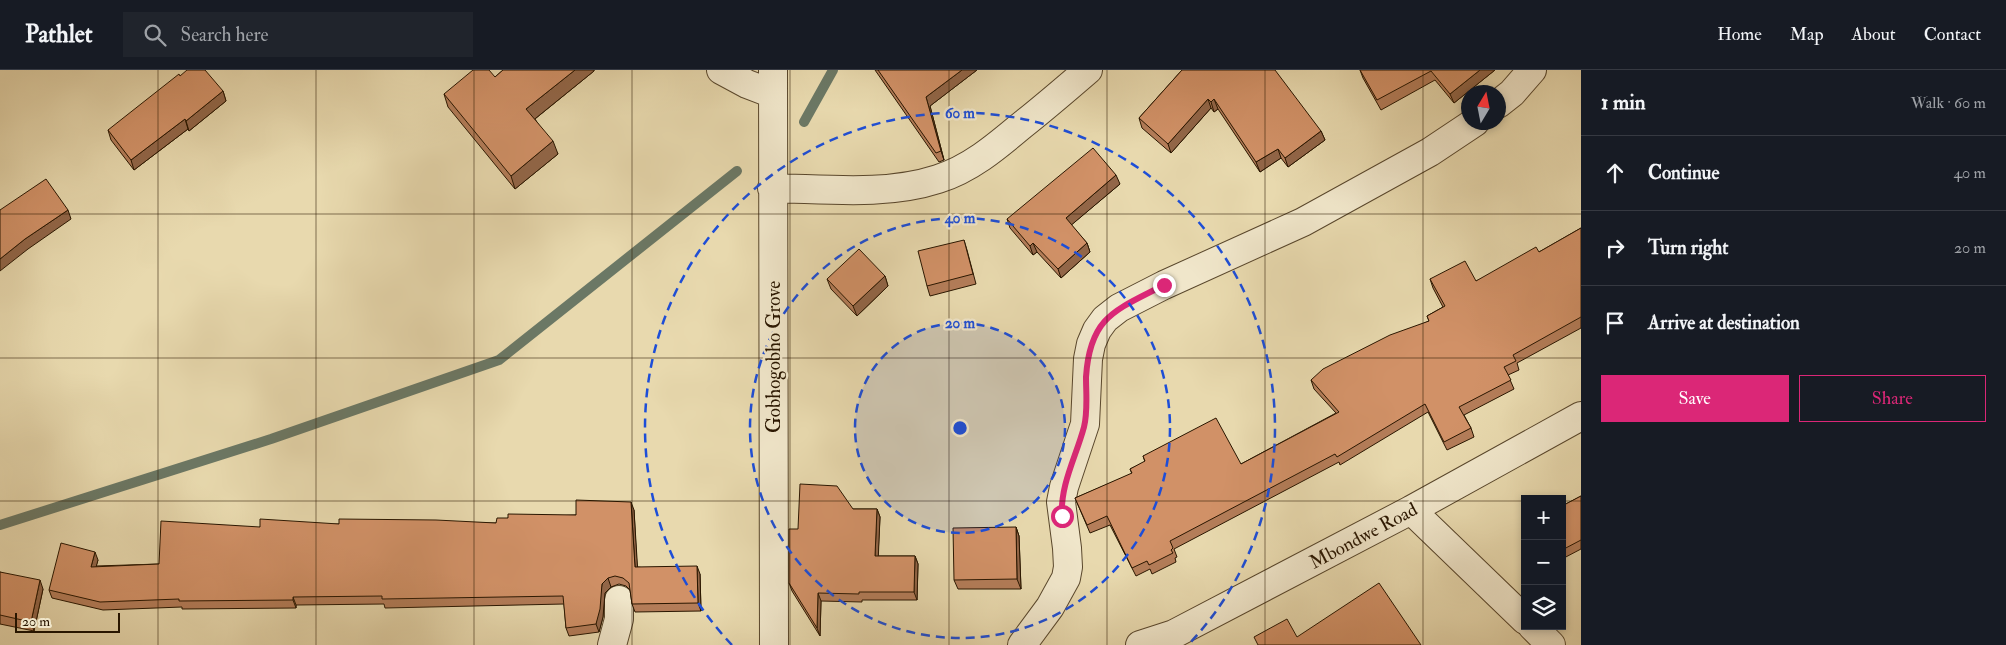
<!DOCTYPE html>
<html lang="en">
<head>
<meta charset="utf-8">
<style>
  :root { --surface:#171b24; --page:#20242c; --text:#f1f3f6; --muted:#9ea1a6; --line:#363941; --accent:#db2777 }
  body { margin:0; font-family:"IM FELL Double Pica",serif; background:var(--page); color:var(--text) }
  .controls { position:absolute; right:15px; bottom:15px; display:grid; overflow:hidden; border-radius:0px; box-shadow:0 2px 8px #0003 }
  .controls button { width:45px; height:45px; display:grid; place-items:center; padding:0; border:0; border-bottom:1px solid var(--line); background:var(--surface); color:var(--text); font:25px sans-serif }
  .compass { position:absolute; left:1461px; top:15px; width:45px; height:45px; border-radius:50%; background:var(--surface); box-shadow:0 2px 8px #0003; rotate:10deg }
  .scale { position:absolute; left:15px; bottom:12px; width:105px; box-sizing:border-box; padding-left:5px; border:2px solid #291600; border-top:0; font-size:14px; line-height:18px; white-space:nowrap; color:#291600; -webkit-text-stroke:4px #f0e6ca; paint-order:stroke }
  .stop { position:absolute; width:15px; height:15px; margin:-11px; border:4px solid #db2777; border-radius:50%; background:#fff }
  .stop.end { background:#db2777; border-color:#fff; box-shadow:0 1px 5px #0008 }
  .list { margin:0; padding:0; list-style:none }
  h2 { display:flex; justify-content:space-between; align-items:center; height:65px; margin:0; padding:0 20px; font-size:21px }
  h2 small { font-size:16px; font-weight:400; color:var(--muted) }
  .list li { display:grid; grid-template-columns:32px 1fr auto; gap:15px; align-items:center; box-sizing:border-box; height:75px; padding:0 20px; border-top:1px solid var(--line) }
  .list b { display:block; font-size:19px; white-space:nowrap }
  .list em { font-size:16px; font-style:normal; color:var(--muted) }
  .actions { display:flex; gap:10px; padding:15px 20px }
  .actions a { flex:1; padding:11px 0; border:1px solid var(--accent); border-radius:0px; text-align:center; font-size:18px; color:var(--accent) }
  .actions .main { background:var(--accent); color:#fff }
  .icon { flex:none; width:28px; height:28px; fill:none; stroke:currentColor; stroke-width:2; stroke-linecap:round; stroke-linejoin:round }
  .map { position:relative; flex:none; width:1581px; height:575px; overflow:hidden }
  header { display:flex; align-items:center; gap:30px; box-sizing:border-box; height:70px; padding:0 25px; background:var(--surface); border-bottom:1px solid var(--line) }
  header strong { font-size:24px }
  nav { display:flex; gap:28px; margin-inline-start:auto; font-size:18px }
  .search { width:350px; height:45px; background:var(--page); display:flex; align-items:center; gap:12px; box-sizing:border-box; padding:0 18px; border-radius:0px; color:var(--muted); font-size:19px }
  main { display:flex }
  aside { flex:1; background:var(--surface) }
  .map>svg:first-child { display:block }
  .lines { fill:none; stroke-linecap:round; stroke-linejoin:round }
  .stream { stroke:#6b7865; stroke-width:10 }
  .minor-casing { stroke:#59472c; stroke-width:30 }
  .minor { stroke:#f0e6ca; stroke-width:28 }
  .wall { fill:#b47d59; stroke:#291600 }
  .shaded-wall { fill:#926648; stroke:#291600 }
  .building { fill:#d19167; stroke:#291600 }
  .route { stroke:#db2777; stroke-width:6 }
  .grid { fill:none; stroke:#291600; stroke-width:1; stroke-opacity:0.55 }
  .ring { fill:none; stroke:#1d4ed8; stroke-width:2.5; stroke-dasharray:9 6 }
  .labels { text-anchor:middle; stroke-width:4.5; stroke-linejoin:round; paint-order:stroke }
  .street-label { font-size:19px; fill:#291600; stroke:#f0e6ca }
  .centre { fill:#1d4ed8; stroke:#f0e6ca; stroke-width:2.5 }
  .ring-label { font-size:15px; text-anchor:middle; font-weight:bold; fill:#1d4ed8; stroke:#f0e6ca; stroke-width:4.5; stroke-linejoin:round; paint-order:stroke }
</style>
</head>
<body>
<header>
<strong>Pathlet</strong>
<div class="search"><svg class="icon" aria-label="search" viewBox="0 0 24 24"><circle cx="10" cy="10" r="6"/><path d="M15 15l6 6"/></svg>Search here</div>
<nav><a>Home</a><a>Map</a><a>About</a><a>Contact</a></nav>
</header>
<main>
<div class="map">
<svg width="1581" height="575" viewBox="0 0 1581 575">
  <rect width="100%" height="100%" fill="#e8d9ae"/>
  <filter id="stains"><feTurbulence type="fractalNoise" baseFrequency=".004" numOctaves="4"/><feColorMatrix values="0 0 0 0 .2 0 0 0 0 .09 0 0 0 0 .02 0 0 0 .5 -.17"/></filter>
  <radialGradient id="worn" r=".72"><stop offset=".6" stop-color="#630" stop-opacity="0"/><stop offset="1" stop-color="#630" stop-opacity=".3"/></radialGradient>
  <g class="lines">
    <!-- stream -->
    <path class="stream" d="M 804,52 L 833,0
      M 0,455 L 271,369 L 499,290 L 737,101"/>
    <defs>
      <path id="minor" d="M 721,0 L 747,14 L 773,24
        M 773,0 L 774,575
        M 1498,34 L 1512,23 L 1532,0
        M 772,118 C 827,119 886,126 938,109 C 970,99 996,77 1021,56 C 1044,38 1066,19 1088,0
        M 1411,440 L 1525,550
        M 1532,556 L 1551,575
        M 612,575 L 619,549 L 619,530
        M 1022,575 L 1050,537 L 1066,508 L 1068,497 L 1067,478 L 1061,432 L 1064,417 L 1085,354 L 1088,289 L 1091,274 L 1097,260 L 1105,249 L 1119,238 L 1164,215 L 1303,152 L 1430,82 L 1475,52
        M 1140,575 L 1174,564 L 1411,440 L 1581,346"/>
    </defs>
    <!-- minor casing -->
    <use href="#minor" class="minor-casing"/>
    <!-- minor -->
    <use href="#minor" class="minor"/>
  </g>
  <!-- wall -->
  <path class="wall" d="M 503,0 L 594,0 L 594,1 L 535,49 L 558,84 L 515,119 L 448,37 L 444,24 L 495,7 Z
    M 875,0 L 977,0 L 930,36 L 944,90 L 939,92 Z
    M 1182,0 L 1321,61 L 1325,70 L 1288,97 L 1281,88 L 1260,102 L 1218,39 L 1214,42 L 1211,38 L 1171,83 L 1142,58 L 1139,48 Z
    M 1360,0 L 1495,0 L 1454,33 L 1435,10 L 1381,40 L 1363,8 Z
    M 223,21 L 226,31 L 189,61 L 188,59 L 134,100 L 111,70 L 108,60 Z
    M 1120,114 L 1071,155 L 1087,173 L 1090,182 L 1061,208 L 1037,182 L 1033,185 L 1010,158 L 1007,149 Z
    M 1581,158 L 1581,258 L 1517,293 L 1519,300 L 1508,305 L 1514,319 L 1464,345 L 1471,358 L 1474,367 L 1447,380 L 1428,342 L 1340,395 L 1339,392 L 1174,479 L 1177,487 L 1175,488 L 1176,492 L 1152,504 L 1150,499 L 1136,506 L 1110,455 L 1090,463 L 1075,428 L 1132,404 L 1130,399 L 1145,392 L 1143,386 L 1241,394 L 1336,343 L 1314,319 L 1311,310 L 1429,251 L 1427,246 L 1443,237 L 1433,218 L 1430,209 L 1476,211 L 1539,182 Z
    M 964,170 L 967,180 L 976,214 L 930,226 L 927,216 Z
    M 885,206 L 888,216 L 857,246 L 831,219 L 827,209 Z
    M 1581,426 L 1581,479 L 1562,489 L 1562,436 Z
    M 853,439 L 877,439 L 880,447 L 878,486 L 915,486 L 918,494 L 917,530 L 862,530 L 862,532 L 821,531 L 820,566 L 792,521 L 789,513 Z
    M 634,440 L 637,497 L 700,504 L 701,541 L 635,542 L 632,534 L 630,520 L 626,516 L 619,514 L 611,517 L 605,523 L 603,547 L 599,562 L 569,566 L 566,558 L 564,534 L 385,538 L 384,534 L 296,535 L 296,538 L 182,539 L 182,537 L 103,540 L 52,528 L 49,520 L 98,490 L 96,496 L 159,494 L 260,457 L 339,454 L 496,453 L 508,448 L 576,445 Z
    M 1016,457 L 1019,466 L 1021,519 L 958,519 L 954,510 Z
    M 0,502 L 43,519 L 34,561 L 0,554 Z"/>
  <!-- shaded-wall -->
  <path class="shaded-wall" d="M 575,0 L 594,0 L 594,1 L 531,52 L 526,39 Z
    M 962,0 L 977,0 L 930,36 L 944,90 L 941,81 L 926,27 Z
    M 1480,0 L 1495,0 L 1454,33 L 1450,24 Z
    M 223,21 L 226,31 L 189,61 L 186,51 Z
    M 1208,29 L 1211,38 L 1171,83 L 1168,74 Z
    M 1214,29 L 1218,39 L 1214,42 L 1211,32 Z
    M 185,49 L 188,59 L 134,100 L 131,90 Z
    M 1321,61 L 1325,70 L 1288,97 L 1285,88 Z
    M 553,71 L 558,84 L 515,119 L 511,106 Z
    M 1278,79 L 1281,88 L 1260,102 L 1256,92 Z
    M 1116,105 L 1120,114 L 1069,157 L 1066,148 Z
    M 68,140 L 71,149 L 28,179 L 0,201 L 0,189 L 25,169 Z
    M 1033,173 L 1037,182 L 1033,185 L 1030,176 Z
    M 1087,173 L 1090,182 L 1061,208 L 1058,199 Z
    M 885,206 L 888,216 L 857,246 L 853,236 Z
    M 631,432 L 634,440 L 638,505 L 635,497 Z
    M 877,439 L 880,447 L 878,494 L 875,486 Z
    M 1016,457 L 1019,466 L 1021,519 L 1017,509 Z
    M 95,482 L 98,490 L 94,505 L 91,497 Z
    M 915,486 L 918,494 L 917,530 L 914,522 Z
    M 697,496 L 700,504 L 701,541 L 698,533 Z
    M 608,508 L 611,517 L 605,523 L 603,547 L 599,562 L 596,554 L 602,514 Z
    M 40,510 L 43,519 L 34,561 L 31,552 Z
    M 818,523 L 821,531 L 820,566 L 817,558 Z
    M 293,527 L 296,535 L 296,538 L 293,530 Z"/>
  <!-- building -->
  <path class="building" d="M 187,0 L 205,0 L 223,21 L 186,51 L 185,49 L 131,90 L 108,60 L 179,4 L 180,6 Z
    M 473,0 L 489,0 L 495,7 L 503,0 L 575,0 L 526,39 L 553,71 L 511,106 L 444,24 Z
    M 878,0 L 962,0 L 926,27 L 941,81 L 936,83 Z
    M 1182,0 L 1275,0 L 1321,61 L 1285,88 L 1278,79 L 1256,92 L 1214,29 L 1211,32 L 1208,29 L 1168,74 L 1139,48 Z
    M 1360,0 L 1480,0 L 1450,24 L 1431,1 L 1377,30 Z
    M 1093,78 L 1116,105 L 1066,148 L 1087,173 L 1058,199 L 1033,173 L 1030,176 L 1007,149 Z
    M 46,109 L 68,140 L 25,169 L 0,189 L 0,140 Z
    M 1581,158 L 1581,247 L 1513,285 L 1516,291 L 1504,297 L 1511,310 L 1459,337 L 1471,358 L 1444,372 L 1425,334 L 1337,387 L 1335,384 L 1170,471 L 1173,478 L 1171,480 L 1173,483 L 1149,495 L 1147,491 L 1132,498 L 1107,446 L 1087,455 L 1075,428 L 1132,403 L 1130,399 L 1145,391 L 1143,386 L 1216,348 L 1241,394 L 1339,342 L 1311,310 L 1323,299 L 1390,265 L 1429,251 L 1427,246 L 1445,236 L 1430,209 L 1465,191 L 1476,211 L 1536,177 L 1539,182 Z
    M 964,170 L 973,204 L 927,216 L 918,181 Z
    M 859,179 L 885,206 L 853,236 L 827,209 Z
    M 800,414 L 837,416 L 853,439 L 877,439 L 875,486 L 915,486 L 914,522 L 859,522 L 859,524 L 818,523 L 817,558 L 789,513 L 789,459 L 798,459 Z
    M 1581,426 L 1581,470 L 1562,480 L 1562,436 Z
    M 576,430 L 631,432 L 635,497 L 697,496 L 698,533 L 632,534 L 629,513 L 623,508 L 615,506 L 608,508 L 602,514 L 600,539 L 596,554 L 566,558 L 563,526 L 382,529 L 382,526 L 293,527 L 293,530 L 179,531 L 179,529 L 100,532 L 49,520 L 61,473 L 95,482 L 91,497 L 159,494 L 161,451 L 260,457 L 260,449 L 339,454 L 339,449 L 436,450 L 496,453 L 497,448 L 508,448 L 508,444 L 576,445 Z
    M 1016,457 L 1017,509 L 954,510 L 953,458 Z
    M 0,502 L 40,510 L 31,552 L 0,545 Z
    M 1379,513 L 1421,575 L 1258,575 L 1254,567 L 1287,549 L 1297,567 Z"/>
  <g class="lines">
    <!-- route -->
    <path class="route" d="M 1062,446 C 1060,415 1076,387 1084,357 C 1088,341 1086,324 1086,307 C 1090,246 1116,240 1164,215"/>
  </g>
  <!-- grid -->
  <path class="grid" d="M 158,0 L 158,575M 316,0 L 316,575M 474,0 L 474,575M 632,0 L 632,575M 790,0 L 790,575M 949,0 L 949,575M 1107,0 L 1107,575M 1265,0 L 1265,575M 1423,0 L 1423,575M 0,144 L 1581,144M 0,288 L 1581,288M 0,431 L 1525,431M 1562,431 L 1581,431"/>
  <!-- distance rings -->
  <circle cx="960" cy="358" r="105" fill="#1d4ed8" fill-opacity=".12"/>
  <g class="ring">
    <circle cx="960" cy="358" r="105"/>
    <circle cx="960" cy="358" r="210"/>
    <path d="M732 575A315 315 0 1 1 1188 575"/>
  </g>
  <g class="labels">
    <!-- street labels -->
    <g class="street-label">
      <text transform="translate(773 287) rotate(-90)" y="7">Gobhogobho Grove</text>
      <text transform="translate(1363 465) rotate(-28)" y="7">Mbondwe Road</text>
    </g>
  </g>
  <circle cx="960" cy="358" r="8" class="centre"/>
  <g class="ring-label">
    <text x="960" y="48">60 m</text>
    <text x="960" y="153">40 m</text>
    <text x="960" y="258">20 m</text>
  </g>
  <rect width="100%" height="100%" filter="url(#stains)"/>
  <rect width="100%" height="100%" fill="url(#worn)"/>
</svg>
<div class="controls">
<button>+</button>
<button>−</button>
<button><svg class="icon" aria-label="layers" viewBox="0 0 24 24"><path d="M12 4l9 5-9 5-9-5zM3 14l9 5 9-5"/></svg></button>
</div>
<svg class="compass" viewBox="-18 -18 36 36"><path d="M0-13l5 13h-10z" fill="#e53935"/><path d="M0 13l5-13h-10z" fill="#9ea1a6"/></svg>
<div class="scale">20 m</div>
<div class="stop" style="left:1062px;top:446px"></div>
<div class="stop end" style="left:1164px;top:215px"></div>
</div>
<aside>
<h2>1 min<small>Walk · 60 m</small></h2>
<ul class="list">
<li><svg class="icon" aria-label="ahead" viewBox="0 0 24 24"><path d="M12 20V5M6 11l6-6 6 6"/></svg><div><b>Continue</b></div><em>40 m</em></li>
<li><svg class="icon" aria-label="right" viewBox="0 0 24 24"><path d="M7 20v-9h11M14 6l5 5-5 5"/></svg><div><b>Turn right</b></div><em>20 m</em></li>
<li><svg class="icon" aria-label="arrive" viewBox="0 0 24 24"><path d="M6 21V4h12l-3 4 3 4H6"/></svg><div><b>Arrive at destination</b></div></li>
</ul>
<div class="actions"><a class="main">Save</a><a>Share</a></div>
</aside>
</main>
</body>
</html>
